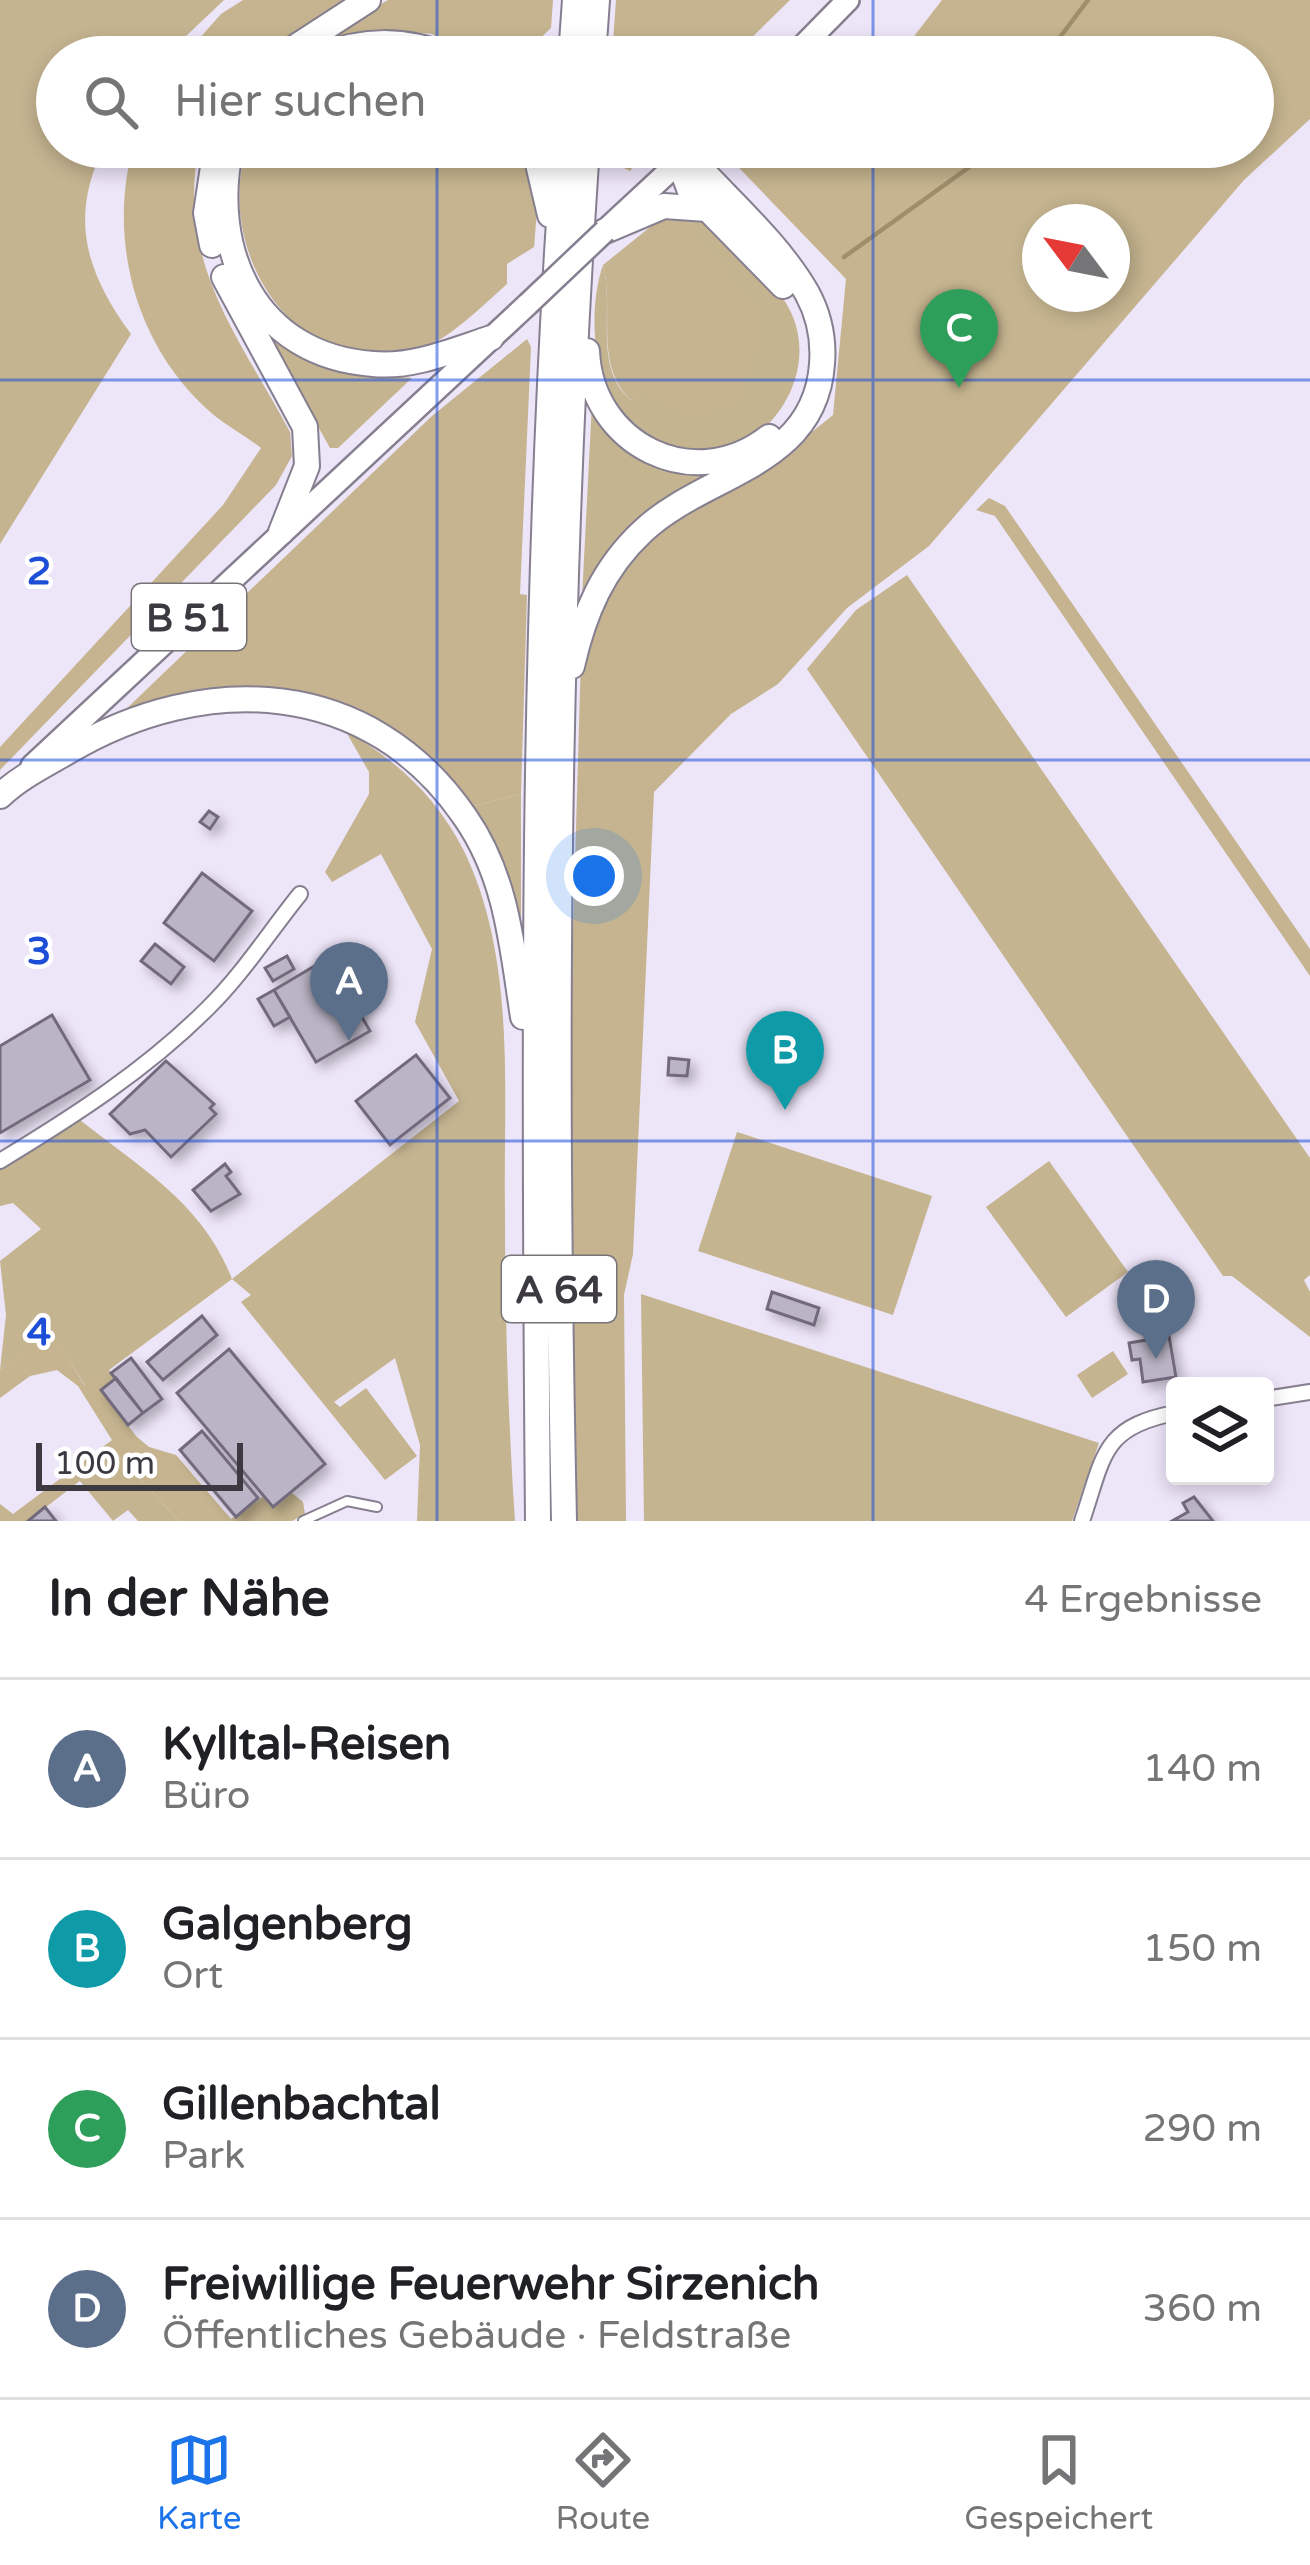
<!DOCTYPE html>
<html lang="de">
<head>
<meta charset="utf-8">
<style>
  :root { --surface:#fff; --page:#f6f6f6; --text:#202124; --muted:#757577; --line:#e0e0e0; --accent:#1a73e8 }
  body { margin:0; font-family:"Varela Round",sans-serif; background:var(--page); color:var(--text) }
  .controls { position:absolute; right:36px; bottom:36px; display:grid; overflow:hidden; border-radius:12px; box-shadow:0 6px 18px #0003 }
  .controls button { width:108px; height:108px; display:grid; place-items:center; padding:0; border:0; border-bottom:3px solid var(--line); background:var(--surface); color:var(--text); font:60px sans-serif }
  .compass { position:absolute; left:1022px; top:204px; width:108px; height:108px; border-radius:50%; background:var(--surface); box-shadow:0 6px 18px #0003; rotate:302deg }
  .scale { position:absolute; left:36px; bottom:30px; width:207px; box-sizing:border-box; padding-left:12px; border:6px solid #3c3940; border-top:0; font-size:33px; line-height:42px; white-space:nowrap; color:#3c3940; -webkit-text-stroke:9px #fff; paint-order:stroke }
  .you { position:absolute; left:594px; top:876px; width:42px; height:42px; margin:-30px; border:9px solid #fff; border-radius:50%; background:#1a73e8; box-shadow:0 0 0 18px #1a73e833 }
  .badge { display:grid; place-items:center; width:78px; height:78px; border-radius:50%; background:var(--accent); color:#fff; font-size:39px; font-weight:700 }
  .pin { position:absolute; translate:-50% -99px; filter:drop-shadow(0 3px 6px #0008) }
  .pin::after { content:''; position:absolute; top:63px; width:42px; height:36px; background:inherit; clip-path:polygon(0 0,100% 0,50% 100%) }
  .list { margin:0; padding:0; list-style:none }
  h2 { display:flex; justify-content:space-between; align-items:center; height:156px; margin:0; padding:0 48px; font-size:51px }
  h2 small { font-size:39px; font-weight:400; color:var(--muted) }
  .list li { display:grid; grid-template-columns:78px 1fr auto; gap:36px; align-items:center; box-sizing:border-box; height:180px; padding:0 48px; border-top:3px solid var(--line) }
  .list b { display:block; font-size:45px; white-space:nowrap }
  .list p { margin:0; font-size:39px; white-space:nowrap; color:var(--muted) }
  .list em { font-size:39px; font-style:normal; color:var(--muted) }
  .icon { flex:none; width:66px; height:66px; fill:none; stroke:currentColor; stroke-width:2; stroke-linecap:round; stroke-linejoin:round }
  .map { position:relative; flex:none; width:1310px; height:1521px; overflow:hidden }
  .search { position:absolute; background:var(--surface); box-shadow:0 6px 18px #0003; left:36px; right:36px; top:36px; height:132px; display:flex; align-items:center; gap:30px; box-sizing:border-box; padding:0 42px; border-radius:66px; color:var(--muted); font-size:45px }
  .sheet { height:876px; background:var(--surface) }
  nav { display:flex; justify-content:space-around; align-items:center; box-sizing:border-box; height:168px; border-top:3px solid var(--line); background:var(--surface); font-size:33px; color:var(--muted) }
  nav a { display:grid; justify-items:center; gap:6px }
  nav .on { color:var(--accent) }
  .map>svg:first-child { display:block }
  .green { fill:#c5b490 }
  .forest { fill:#c5b48f; fill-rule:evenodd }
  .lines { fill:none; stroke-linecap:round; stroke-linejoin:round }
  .stream { stroke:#9f8e6b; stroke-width:4.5 }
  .building { fill:#bbb4c6; stroke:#726b7c; stroke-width:3; filter:url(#shadow) }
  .lane-casing { stroke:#867f90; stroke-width:12 }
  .street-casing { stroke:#867f90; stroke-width:18 }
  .primary-casing { stroke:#867f90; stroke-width:26 }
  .highway-casing { stroke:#867f90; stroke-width:28 }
  .lane { stroke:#fff; stroke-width:8 }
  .street { stroke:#fff; stroke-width:14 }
  .primary { stroke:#fff; stroke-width:21 }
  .highway { stroke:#fff; stroke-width:24 }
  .primary-bridge-casing { stroke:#867f90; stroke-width:26; stroke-linecap:butt }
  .primary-bridge { stroke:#fff; stroke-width:21 }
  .grid { fill:none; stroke:#1d4ed8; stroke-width:3; stroke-opacity:0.55 }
  .labels { text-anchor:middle; stroke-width:9; stroke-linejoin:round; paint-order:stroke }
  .shield { fill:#fff; stroke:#767479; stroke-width:3 }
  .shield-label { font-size:39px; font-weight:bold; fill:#3c3940 }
  .grid-label { font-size:39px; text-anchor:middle; font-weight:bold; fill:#1d4ed8; stroke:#fff; stroke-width:9; stroke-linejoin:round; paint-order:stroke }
</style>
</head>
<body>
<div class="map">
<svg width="1310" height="1521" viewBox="0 0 1310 1521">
  <defs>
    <filter id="shadow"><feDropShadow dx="6" dy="6" stdDeviation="6" flood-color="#0004"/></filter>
  </defs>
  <rect width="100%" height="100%" fill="#ede5f8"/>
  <!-- green -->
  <path class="green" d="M 0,0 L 224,0 L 164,57 L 57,57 L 57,147 L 104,147 C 68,219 87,274 131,334 L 0,544 Z
    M 670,214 C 681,216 696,216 706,220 C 729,230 753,266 771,284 C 853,367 741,504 646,438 C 637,432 622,426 616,417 C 610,409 607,393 604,383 C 592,349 591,299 603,265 C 615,307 592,368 631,400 L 641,389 L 660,219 Z
    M 269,329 L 353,373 L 412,378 L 338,448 L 330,448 L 265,331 Z
    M 592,403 L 612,433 L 730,465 L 582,598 Z
    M 907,575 L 1310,1158 L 1310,1275 L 1304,1280 L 1310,1292 L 1310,1337 L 1232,1276 L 1223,1276 L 807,669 L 856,610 Z
    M 345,730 C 396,760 437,797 464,851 C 517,961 503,1093 505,1211 C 505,1315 508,1417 515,1521 L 417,1521 L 420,1445 L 395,1358 L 334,1402 L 340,1407 L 366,1388 L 417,1456 L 385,1480 L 241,1302 L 251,1295 L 232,1279 L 86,1387 L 52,1332 L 0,1370 L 6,1315 L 0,1261 L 41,1229 L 13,1203 L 0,1206 L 0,1168 L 76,1122 L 80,1120 C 142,1169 203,1204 232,1279 L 459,1101 L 415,1022 L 432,949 L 381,854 L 332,882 L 325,872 L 369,794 L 369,772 Z
    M 521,794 L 521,925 L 506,873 L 470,807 Z
    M 737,1132 L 932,1196 L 893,1315 L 698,1251 Z
    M 1049,1161 L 1128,1272 L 1066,1317 L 986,1207 Z
    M 641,1294 L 1099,1443 L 1072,1521 L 644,1521 Z
    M 1113,1351 L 1128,1374 L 1092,1398 L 1077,1375 Z
    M 116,1453 L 179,1521 L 138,1521 L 128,1510 L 113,1521 L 79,1480 Z"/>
  <!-- forest -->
  <path class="forest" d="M 243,0 L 344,0 L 262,57 L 183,57 L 221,14 Z
    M 388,0 L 553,0 L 551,28 L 520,57 L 475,57 L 432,34 L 391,30 L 329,41 L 326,36 Z
    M 616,0 L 790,0 L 732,57 L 612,57 Z
    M 942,0 L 1310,0 L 1310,119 L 1244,180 L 929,546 L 847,608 L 778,684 L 731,714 L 654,792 L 633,1254 L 624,1295 L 626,1521 L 574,1521 L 568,1103 L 581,657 L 592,613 L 638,544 L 682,512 L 756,477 L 833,415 L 846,279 L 720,148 L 1253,147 L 1253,57 L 898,57 ZM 1040,222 L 1112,222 L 1112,294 L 1040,294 Z
    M 133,147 L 199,147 C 176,262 238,335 290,432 L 292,456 L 276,485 L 0,770 L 0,747 L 223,505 L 261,448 C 247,437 230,428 215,416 C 137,351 107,243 133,147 Z
    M 247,147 L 527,147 L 538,197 L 534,247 L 507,264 L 507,284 C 482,306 449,340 418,350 C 297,386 213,252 247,147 Z
    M 607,147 L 649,147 L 630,171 L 606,160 Z
    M 660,219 L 690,227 L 758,312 L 757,343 L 738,401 C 698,417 676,417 642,389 L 631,400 C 593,365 615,309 603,265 Z
    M 527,339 L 531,347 L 520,594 L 527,595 L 521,794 L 470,807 C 430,775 391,737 347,710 C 281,669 191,689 123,712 L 432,416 Z
    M 989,498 L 1005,506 L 1310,949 L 1310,976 L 995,516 L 976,510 Z
    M 52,1331 L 85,1386 L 109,1370 L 116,1378 L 102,1390 L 136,1436 L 149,1447 L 176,1455 L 231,1519 L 264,1496 L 274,1507 L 291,1492 L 303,1502 L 305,1514 L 292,1521 L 179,1521 L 116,1453 L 28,1521 L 0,1521 L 0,1504 L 13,1514 L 112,1440 L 78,1386 L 57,1370 L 30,1376 L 0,1398 L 0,1370 Z"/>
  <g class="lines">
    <!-- stream -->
    <path class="stream" d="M 1045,57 L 1088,0
      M 844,257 L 975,163 L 986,147"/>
  </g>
  <!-- building -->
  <path class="building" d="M 209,811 L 218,817 L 210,829 L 200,822 Z
    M 202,873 L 252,911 L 214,961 L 164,923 Z
    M 155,944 L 184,967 L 171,984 L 141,961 Z
    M 287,956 L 294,969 L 273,981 L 265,968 Z
    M 328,958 L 370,1031 L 316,1062 L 274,990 Z
    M 274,990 L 290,1017 L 274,1026 L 258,999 Z
    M 52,1015 L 90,1080 L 0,1133 L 0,1046 Z
    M 416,1055 L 450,1098 L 390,1145 L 356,1101 Z
    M 669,1058 L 689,1060 L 687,1076 L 668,1075 Z
    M 166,1061 L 214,1104 L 210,1108 L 216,1114 L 171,1157 L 145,1130 L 130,1134 L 110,1114 Z
    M 225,1164 L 231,1172 L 226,1176 L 240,1194 L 211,1211 L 193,1190 Z
    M 772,1292 L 819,1308 L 814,1325 L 767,1309 Z
    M 202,1316 L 217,1335 L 163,1380 L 147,1362 Z
    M 1169,1336 L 1176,1377 L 1143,1382 L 1140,1359 L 1132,1360 L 1129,1343 Z
    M 229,1349 L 325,1464 L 273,1507 L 177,1393 Z
    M 131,1358 L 162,1399 L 143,1413 L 111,1373 Z
    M 116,1378 L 143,1413 L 128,1425 L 101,1390 Z
    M 202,1431 L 258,1498 L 236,1517 L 180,1450 Z
    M 1194,1497 L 1213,1521 L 1172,1521 L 1188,1512 L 1183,1503 Z
    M 45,1507 L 56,1521 L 28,1521 Z"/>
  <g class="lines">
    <defs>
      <path id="lane" d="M 303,1521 L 347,1501 L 377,1507"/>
      <path id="street" d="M 0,1161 C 74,1116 146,1070 208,1008 C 242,975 270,931 300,894
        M 1265,1399 L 1310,1392
        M 1082,1521 C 1104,1457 1101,1427 1175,1413"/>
      <path id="primary" d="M 792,57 L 848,0
        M 610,226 L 693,149
        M 32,766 L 528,304"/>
      <path id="highway" d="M 280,57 L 368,0
        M 318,57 C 361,39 406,38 449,57
        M 571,57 L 575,0
        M 593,57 L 597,0
        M 231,147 C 208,251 256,356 373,364 C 413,368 454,350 491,338
        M 534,147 L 550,215
        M 687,154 L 684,175 L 690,191 L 783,286
        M 605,231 L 664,206 L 707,209
        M 212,245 L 206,213 L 216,147
        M 224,277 L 305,427 L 307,466 L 281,532
        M 587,351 C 591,445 694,496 769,437
        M 572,666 C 584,613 603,568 643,531 C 704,473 815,467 822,364 C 824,339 819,315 807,293 C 778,242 726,198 687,154
        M 0,796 C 20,777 45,765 69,751 C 205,671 369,677 465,817 C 507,877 512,946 523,1017
        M 538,1521 C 534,1063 531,605 564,147
        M 564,1521 C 554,1062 556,605 587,147"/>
    </defs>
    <!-- lane casing -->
    <use href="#lane" class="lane-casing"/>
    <!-- street casing -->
    <use href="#street" class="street-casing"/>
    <!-- primary casing -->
    <use href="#primary" class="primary-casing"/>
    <!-- highway casing -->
    <use href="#highway" class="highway-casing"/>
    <!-- lane -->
    <use href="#lane" class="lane"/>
    <!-- street -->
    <use href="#street" class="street"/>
    <!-- primary -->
    <use href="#primary" class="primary"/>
    <!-- highway -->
    <use href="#highway" class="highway"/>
    <defs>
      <path id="primary-bridge" d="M 528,304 L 605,231"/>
    </defs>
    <!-- primary-bridge casing -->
    <use href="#primary-bridge" class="primary-bridge-casing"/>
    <!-- primary-bridge -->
    <use href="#primary-bridge" class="primary-bridge"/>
  </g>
  <!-- grid -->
  <path class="grid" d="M 437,0 L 437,57M 873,0 L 873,57M 437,147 L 437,1521M 873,147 L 873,1521M 0,380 L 1310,380M 0,760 L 1310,760M 0,1141 L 1310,1141"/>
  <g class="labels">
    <!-- shield labels -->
    <g class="shield">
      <rect x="132" y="584" width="114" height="66" rx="9"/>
      <rect x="502" y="1256" width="114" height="66" rx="9"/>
    </g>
    <g class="shield-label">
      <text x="189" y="631">B 51</text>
      <text x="559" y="1303">A 64</text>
    </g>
  </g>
  <g class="grid-label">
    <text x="39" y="584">2</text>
    <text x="39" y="964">3</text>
    <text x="39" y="1345">4</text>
  </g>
</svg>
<div class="controls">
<button><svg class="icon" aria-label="layers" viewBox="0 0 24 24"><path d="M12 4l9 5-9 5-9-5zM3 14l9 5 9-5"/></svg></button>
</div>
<svg class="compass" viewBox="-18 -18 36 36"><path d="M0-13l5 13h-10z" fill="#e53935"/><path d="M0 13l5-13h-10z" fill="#757577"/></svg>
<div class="scale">100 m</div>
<div class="you"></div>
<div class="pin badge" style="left:349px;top:1041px;background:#5c6f8a">A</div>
<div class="pin badge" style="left:785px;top:1110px;background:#0f9aa8">B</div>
<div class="pin badge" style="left:959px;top:388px;background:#2e9e5b">C</div>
<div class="pin badge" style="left:1156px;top:1359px;background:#5c6f8a">D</div>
<div class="search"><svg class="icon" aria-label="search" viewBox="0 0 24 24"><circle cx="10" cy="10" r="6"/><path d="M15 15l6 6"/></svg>Hier suchen</div>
</div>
<section class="sheet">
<h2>In der Nähe<small>4 Ergebnisse</small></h2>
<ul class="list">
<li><span class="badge" style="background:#5c6f8a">A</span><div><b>Kylltal-Reisen</b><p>Büro</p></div><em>140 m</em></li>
<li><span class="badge" style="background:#0f9aa8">B</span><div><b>Galgenberg</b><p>Ort</p></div><em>150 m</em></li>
<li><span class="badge" style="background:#2e9e5b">C</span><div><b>Gillenbachtal</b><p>Park</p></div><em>290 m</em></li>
<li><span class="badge" style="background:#5c6f8a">D</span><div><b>Freiwillige Feuerwehr Sirzenich</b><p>Öffentliches Gebäude · Feldstraße</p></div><em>360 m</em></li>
</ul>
</section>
<nav>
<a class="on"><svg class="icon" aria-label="map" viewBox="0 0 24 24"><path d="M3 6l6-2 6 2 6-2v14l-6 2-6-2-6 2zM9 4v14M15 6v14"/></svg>Karte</a>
<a><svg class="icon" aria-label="directions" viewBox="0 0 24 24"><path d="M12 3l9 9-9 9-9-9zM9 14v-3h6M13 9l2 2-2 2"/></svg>Route</a>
<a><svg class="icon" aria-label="saved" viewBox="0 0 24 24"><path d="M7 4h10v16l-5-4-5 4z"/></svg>Gespeichert</a>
</nav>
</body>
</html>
